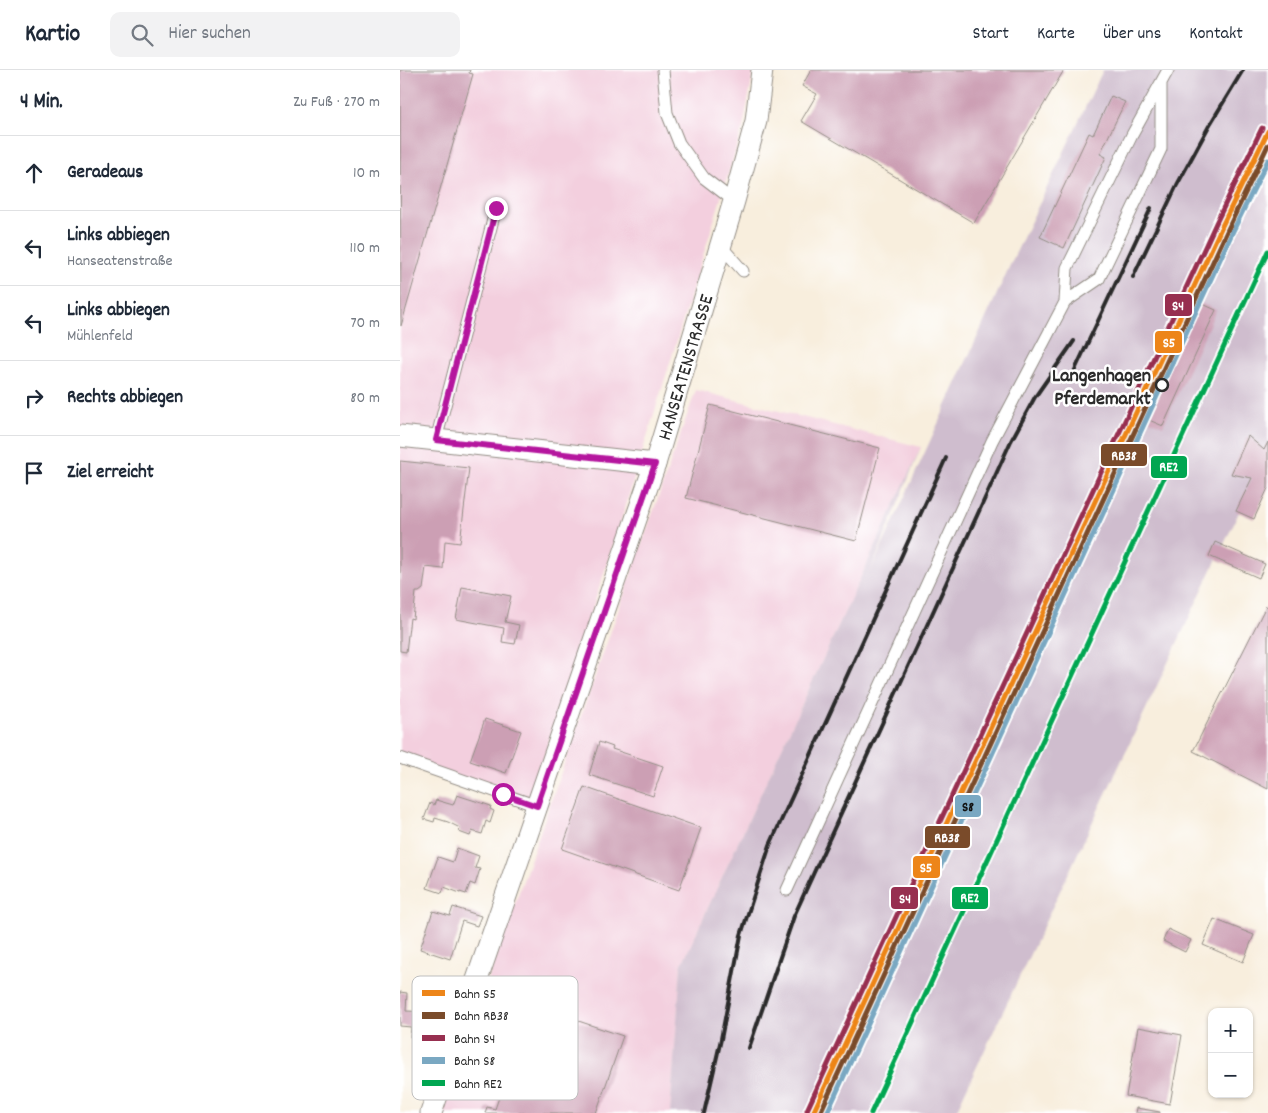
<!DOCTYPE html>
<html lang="de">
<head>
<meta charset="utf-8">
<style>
  :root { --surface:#fff; --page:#f2f2f3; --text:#1f2937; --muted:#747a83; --line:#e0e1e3 }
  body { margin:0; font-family:Dekko,sans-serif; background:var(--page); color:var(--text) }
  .controls { position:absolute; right:15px; bottom:15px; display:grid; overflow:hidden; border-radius:10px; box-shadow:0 1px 4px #0004 }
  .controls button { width:45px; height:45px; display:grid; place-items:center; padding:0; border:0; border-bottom:1px solid var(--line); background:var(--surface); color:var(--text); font:25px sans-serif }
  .stop { position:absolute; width:15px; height:15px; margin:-11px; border:4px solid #b5179e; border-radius:50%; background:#fff }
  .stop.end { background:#b5179e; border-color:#fff; box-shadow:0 1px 5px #0008 }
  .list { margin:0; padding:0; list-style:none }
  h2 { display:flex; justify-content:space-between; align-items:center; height:65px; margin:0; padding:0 20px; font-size:21px }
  h2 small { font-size:16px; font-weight:400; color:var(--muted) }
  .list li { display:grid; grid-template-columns:32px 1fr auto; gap:15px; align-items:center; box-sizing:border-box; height:75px; padding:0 20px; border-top:1px solid var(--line) }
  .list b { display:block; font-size:19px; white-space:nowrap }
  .list p { margin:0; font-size:16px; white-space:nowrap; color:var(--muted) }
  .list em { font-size:16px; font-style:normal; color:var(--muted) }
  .icon { flex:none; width:28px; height:28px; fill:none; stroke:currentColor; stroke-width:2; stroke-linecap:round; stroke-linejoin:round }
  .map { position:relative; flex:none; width:868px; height:1043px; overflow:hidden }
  header { display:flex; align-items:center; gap:30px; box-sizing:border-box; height:70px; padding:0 25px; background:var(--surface); border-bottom:1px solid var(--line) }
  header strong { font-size:24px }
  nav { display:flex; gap:28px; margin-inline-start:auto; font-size:18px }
  .search { width:350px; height:45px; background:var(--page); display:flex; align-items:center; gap:12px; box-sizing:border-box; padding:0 18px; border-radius:10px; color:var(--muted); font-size:19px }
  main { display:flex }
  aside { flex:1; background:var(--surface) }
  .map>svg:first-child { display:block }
  .built { fill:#f3cfde }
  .industrial { fill:#cfbdce }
  .building { fill:#cc9fb4 }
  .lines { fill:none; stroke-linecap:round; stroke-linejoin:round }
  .lane-casing { stroke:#928c84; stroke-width:13 }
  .street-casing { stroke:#928c84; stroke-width:23 }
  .lane { stroke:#fff; stroke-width:11 }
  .street { stroke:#fff; stroke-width:21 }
  .rail { stroke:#2b2b2b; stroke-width:4 }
  .rail-1-casing { stroke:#fff; stroke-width:9 }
  .rail-2-casing { stroke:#fff; stroke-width:9 }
  .rail-3-casing { stroke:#fff; stroke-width:9 }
  .rail-4-casing { stroke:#fff; stroke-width:9 }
  .rail-5-casing { stroke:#fff; stroke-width:9 }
  .rail-1 { stroke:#ed8519; stroke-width:5 }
  .rail-2 { stroke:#7a4b2a; stroke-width:5 }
  .rail-3 { stroke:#972f50; stroke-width:5 }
  .rail-4 { stroke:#7aa8c2; stroke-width:5 }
  .rail-5 { stroke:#00a651; stroke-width:5 }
  .route { stroke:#b5179e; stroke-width:6 }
  .stop-dot { fill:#fff; stroke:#2b2b2b; stroke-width:2.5 }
  .labels { text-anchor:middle; stroke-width:5; stroke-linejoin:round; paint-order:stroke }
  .street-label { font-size:20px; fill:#2b2b2b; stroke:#fff }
  .stop-label { font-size:20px; font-weight:bold; fill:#2b2b2b; stroke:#fff; text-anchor:end }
  .key { fill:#fff; stroke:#bfbfbf; stroke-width:1 }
  .key-label { font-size:14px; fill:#2b2b2b }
  .line-badge { stroke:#fff; stroke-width:2 }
  .badge-label { font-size:14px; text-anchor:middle; font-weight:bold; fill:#fff }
  .pale-badge-label { font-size:14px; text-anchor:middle; font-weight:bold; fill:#111 }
</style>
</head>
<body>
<header>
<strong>Kartio</strong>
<div class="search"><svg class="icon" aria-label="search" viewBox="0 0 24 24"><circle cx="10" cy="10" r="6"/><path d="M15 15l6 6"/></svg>Hier suchen</div>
<nav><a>Start</a><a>Karte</a><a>Über uns</a><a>Kontakt</a></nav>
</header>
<main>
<aside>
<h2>4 Min.<small>Zu Fuß · 270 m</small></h2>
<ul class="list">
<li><svg class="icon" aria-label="ahead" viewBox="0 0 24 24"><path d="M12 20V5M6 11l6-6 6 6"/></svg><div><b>Geradeaus</b></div><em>10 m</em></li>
<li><svg class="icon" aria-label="left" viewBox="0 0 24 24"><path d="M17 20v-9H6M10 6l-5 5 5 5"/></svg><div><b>Links abbiegen</b><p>Hanseatenstraße</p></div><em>110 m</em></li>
<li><svg class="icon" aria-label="left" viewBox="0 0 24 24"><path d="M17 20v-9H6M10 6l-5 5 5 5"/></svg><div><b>Links abbiegen</b><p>Mühlenfeld</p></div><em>70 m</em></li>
<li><svg class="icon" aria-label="right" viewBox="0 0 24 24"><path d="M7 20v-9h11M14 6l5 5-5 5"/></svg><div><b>Rechts abbiegen</b></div><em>80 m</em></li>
<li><svg class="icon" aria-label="arrive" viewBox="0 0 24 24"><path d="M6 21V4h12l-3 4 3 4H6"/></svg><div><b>Ziel erreicht</b></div></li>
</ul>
</aside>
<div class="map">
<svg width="868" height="1043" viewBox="0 0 868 1043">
  <rect width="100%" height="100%" fill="#fff"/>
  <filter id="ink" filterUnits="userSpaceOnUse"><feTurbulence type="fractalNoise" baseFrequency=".02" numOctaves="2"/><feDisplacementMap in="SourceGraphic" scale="10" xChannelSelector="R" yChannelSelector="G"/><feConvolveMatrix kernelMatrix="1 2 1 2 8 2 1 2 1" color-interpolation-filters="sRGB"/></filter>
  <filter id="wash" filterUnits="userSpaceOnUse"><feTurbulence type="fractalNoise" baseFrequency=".0096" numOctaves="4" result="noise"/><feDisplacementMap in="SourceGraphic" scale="20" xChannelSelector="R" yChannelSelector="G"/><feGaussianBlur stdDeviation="1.12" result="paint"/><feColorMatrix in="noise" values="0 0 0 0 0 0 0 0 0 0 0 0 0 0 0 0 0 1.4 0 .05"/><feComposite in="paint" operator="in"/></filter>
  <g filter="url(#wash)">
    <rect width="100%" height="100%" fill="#f8eedd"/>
    <!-- built -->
    <path class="built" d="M 0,0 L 354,0 L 343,57 L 219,457 L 129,733 L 0,691 Z
      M 296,320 L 521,377 L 281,896 L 270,1043 L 41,1043 Z"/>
    <!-- industrial -->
    <path class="industrial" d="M 703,0 L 868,0 L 868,381 L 555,1043 L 270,1043 L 281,896 L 521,377 L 470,503 L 611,193 Z"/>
    <g id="blocks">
      <!-- building -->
      <path class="building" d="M 0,0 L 70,0 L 69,3 L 73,4 L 1,256 Z
        M 411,0 L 664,0 L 574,153 L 401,51 L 417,24 L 402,16 Z
        M 711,26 L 725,32 L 700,84 L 706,87 L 664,178 L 640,167 L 689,63 L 693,65 Z
        M 796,231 L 816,240 L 763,356 L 742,347 Z
        M 310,335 L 480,378 L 456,471 L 286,428 Z
        M 848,366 L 864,380 L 868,372 L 868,418 L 854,449 L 836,441 L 852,408 L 831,404 Z
        M 0,391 L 69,398 L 60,473 L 45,471 L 43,499 L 26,497 L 23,519 L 19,522 L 16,522 L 13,549 L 10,548 L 6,582 L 0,581 Z
        M 815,472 L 865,494 L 859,508 L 809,486 Z
        M 62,517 L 111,526 L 105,552 L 119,555 L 115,574 L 102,572 L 104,558 L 56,549 Z
        M 866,536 L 868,537 L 868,719 L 793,681 Z
        M 85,649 L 121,661 L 106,703 L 70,691 Z
        M 199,672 L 213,677 L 212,679 L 263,696 L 253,726 L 189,705 Z
        M 184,717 L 301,758 L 279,820 L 162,779 Z
        M 57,725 L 91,736 L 90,739 L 94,741 L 90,753 L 86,751 L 82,764 L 72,761 L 70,766 L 59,762 L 60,758 L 48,752 L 35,748 L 34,752 L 24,749 L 30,733 L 34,735 L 36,730 L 53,735 Z
        M 57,778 L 79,786 L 75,798 L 80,799 L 75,815 L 70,813 L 66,824 L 60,822 L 60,823 L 44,817 L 42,823 L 27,818 L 38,787 L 53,792 Z
        M 53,837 L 81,846 L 77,856 L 62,851 L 50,889 L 20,879 L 33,841 L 50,846 Z
        M 814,849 L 854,865 L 843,892 L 803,875 Z
        M 768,859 L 791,870 L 785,882 L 763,871 Z
        M 0,922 L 7,923 L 6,941 L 29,942 L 27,967 L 10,967 L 11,957 L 0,956 Z
        M 131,935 L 223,966 L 196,1043 L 85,1043 L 87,1037 L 95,1039 Z
        M 738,957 L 782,965 L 770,1034 L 726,1026 Z
        M 736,1038 L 760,1042 L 760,1043 L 735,1043 Z"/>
    </g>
  </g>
  <g filter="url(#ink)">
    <use href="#blocks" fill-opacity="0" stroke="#928c84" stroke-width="1"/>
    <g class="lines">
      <defs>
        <path id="lane" d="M 263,0 L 267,43 L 279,73 L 304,108 L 334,131
          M 321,176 L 343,201
          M 665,232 L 699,209 L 761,79 L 761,13
          M 36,370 L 96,138
          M 0,688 L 137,736
          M 387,820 L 592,371 L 665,232 L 667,198 L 732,65 L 768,0"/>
        <g id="street">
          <path d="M 0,366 L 255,394"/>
          <path id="s1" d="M 31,1043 L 255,394 L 334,131 L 356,51 L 362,0"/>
        </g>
      </defs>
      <!-- lane casing -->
      <use href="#lane" class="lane-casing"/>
      <!-- street casing -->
      <use href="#street" class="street-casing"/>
      <!-- lane -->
      <use href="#lane" class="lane"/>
      <!-- street -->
      <use href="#street" class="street"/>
      <!-- rail -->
      <path class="rail" d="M 733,207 L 777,115 L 809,56 L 843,0
        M 674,302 L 751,138
        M 349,978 L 394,846 L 591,415 L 611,371 L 635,327 L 674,271
        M 304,1043 L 321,969 L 341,865 L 370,775 L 546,388"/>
      <defs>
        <path id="rail-1" d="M 413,1043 L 822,156 L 868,61"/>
        <path id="rail-2" d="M 420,1043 L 828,159 L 868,75"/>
        <path id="rail-3" d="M 407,1040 L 816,153 L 862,58"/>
        <path id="rail-4" d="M 427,1043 L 833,161 L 868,90"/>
        <path id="rail-5" d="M 471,1043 L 868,181"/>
      </defs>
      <!-- rail-1 casing -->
      <use href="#rail-1" class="rail-1-casing"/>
      <!-- rail-2 casing -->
      <use href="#rail-2" class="rail-2-casing"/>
      <!-- rail-3 casing -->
      <use href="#rail-3" class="rail-3-casing"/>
      <!-- rail-4 casing -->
      <use href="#rail-4" class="rail-4-casing"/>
      <!-- rail-5 casing -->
      <use href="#rail-5" class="rail-5-casing"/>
      <!-- rail-1 -->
      <use href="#rail-1" class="rail-1"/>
      <!-- rail-2 -->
      <use href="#rail-2" class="rail-2"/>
      <!-- rail-3 -->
      <use href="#rail-3" class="rail-3"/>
      <!-- rail-4 -->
      <use href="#rail-4" class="rail-4"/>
      <!-- rail-5 -->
      <use href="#rail-5" class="rail-5"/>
    </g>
  </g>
  <g class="lines" filter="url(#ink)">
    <!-- route -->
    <path class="route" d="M 96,138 L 36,370 L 255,394 L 137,736 L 103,724"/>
  </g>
  <!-- markers -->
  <circle class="stop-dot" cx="762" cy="315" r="6"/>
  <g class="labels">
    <!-- street labels -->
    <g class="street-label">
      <text dy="7" stroke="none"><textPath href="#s1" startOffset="788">HANSEATENSTRASSE</textPath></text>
    </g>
    <!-- stop labels -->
    <g class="stop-label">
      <text x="751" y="311">Langenhagen<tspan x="751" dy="23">Pferdemarkt</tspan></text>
    </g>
  </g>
  <!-- legend -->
  <rect x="12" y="906" width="166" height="124" rx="8" class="key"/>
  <rect x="22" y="920" width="23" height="6" fill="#ed8519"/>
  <rect x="22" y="942" width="23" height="7" fill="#7a4b2a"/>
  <rect x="22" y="965" width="23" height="6" fill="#972f50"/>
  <rect x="22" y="987" width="23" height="7" fill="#7aa8c2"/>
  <rect x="22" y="1010" width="23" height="6" fill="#00a651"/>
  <g class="key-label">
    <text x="54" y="928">Bahn S5</text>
    <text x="54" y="950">Bahn RB38</text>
    <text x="54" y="973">Bahn S4</text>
    <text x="54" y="995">Bahn S8</text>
    <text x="54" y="1018">Bahn RE2</text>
  </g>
  <g class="line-badge">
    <rect x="764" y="223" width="29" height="24" rx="5" fill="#972f50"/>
    <rect x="754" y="260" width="29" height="24" rx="5" fill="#ed8519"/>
    <rect x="700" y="373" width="48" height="24" rx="5" fill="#7a4b2a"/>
    <rect x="750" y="385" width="38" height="24" rx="5" fill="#00a651"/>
    <rect x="554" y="724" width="28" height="24" rx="5" fill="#7aa8c2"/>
    <rect x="524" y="755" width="47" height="24" rx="5" fill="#7a4b2a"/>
    <rect x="512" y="785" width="29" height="24" rx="5" fill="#ed8519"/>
    <rect x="551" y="816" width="38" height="24" rx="5" fill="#00a651"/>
    <rect x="490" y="816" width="29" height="24" rx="5" fill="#972f50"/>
  </g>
  <g class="badge-label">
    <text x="778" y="240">S4</text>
    <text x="769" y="277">S5</text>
    <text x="724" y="390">RB38</text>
    <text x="769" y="401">RE2</text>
    <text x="547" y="772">RB38</text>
    <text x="526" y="802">S5</text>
    <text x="570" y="832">RE2</text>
    <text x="505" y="833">S4</text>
  </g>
  <g class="pale-badge-label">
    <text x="568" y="741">S8</text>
  </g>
</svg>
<div class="controls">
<button>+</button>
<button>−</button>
</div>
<div class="stop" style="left:103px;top:724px"></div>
<div class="stop end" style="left:96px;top:138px"></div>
</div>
</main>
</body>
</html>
